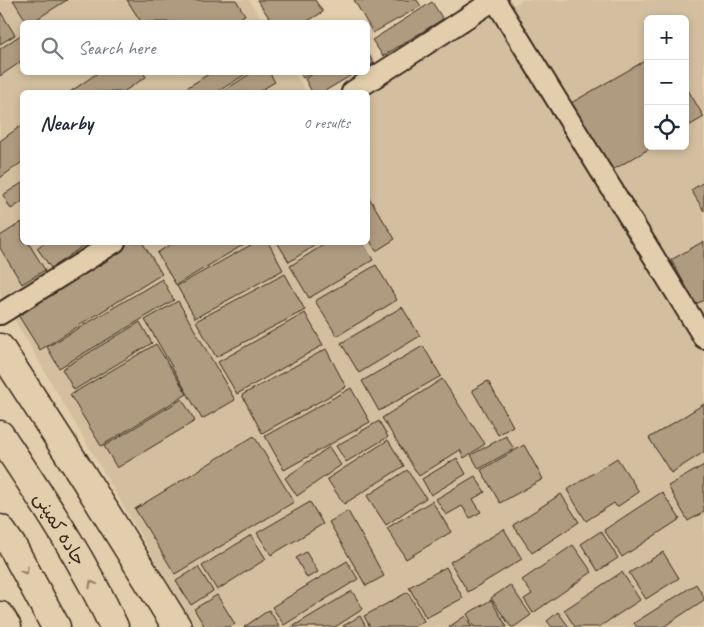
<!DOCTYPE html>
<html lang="en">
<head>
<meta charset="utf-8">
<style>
  :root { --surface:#fff; --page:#f2f2f3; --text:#1f2937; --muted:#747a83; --line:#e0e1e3 }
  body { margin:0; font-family:Caveat,"Playpen Sans Arabic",sans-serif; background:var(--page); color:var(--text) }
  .controls { position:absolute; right:15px; top:15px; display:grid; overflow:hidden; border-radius:8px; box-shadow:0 2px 8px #0003 }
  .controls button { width:45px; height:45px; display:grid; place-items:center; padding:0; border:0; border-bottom:1px solid var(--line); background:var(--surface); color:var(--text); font:25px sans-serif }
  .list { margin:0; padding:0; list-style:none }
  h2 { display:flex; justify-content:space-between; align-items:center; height:65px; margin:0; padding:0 20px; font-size:21px }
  h2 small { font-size:16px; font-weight:400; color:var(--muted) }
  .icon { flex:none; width:28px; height:28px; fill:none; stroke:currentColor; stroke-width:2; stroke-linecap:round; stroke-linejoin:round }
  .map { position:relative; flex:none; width:704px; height:627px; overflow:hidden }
  .search { position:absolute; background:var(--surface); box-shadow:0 2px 8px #0003; left:20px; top:20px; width:350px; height:55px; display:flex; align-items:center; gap:12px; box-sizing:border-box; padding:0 18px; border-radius:8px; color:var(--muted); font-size:19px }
  .panel { position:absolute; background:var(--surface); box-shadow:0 2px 8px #0003; left:20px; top:90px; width:350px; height:155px; border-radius:8px }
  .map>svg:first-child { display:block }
  .built { fill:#d3bf9f; fill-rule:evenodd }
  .building { fill:#af9b80; stroke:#3b2a1e }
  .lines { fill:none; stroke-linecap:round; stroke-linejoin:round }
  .street-casing { stroke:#3b2a1e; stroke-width:24 }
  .secondary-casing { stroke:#3b2a1e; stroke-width:31 }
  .highway-casing { stroke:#3b2a1e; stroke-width:31 }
  .street { stroke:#e2ceac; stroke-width:20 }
  .secondary { stroke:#e2ceac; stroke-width:28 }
  .highway { stroke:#e2ceac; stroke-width:28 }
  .oneway { stroke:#8e7c65 }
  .labels { text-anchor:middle; stroke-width:4; stroke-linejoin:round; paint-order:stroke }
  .street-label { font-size:18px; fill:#3b2a1e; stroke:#e2ceac }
</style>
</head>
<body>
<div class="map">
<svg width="704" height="627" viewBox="0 0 704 627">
  <rect width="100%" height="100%" fill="#e2ceac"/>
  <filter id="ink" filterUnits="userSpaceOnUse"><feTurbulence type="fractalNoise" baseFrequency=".02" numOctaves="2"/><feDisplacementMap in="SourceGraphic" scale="10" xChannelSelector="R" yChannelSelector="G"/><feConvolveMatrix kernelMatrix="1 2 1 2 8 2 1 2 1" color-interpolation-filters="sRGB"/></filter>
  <g filter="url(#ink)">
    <!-- built -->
    <path class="built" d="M 0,0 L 249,0 L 263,22 L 22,22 L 22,72 L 294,73 L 307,92 L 22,92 L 22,242 L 368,242 L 368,92 L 352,92 L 523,0 L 704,0 L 704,627 L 194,627 L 0,295 ZM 648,19 L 685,19 L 685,146 L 648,146 Z"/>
    <!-- building -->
    <path class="building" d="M 13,0 L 67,0 L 32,22 L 27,22 Z
      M 127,0 L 236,0 L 245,15 L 234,22 L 141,22 Z
      M 257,0 L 315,0 L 323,12 L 306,22 L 272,22 Z
      M 354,0 L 417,0 L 421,6 L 373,33 Z
      M 432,2 L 443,19 L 383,56 L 372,40 Z
      M 0,11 L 15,35 L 0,44 Z
      M 22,34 L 22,61 L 0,76 L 0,49 Z
      M 368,53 L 374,63 L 368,66 Z
      M 648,59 L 648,146 L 654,146 L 611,171 L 571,103 Z
      M 99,72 L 143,72 L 146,77 L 123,92 L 70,92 Z
      M 212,72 L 249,72 L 217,92 L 180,92 Z
      M 253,72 L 269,72 L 275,82 L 258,92 L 222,92 Z
      M 299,72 L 313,72 L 303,78 Z
      M 316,72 L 357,72 L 323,92 L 312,92 L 305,79 Z
      M 685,85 L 704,117 L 685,128 Z
      M 22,125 L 22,162 L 0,178 L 0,141 Z
      M 704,182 L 704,211 L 691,190 Z
      M 22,183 L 22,202 L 11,209 L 3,195 Z
      M 368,196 L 395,239 L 376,251 L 368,237 Z
      M 22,222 L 22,242 L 32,242 L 29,244 L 45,270 L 22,284 L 0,248 L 0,236 Z
      M 704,241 L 704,300 L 696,304 L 671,260 Z
      M 45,242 L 89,242 L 51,268 L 37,248 Z
      M 116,242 L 142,242 L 162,274 L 40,350 L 13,307 Z
      M 174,242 L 248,242 L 176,285 L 157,253 Z
      M 256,242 L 268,242 L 283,270 L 195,318 L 177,286 Z
      M 277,242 L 320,242 L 289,262 Z
      M 328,242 L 362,242 L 373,260 L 309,298 L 290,266 Z
      M 376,265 L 397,300 L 337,336 L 315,301 Z
      M 285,274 L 305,310 L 216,357 L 196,321 Z
      M 162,279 L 174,300 L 59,368 L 47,347 Z
      M 178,301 L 235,400 L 202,419 L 145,320 Z
      M 402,307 L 420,336 L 359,373 L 341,343 Z
      M 305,313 L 323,345 L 237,394 L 218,362 Z
      M 140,322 L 152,343 L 74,390 L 62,369 Z
      M 156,344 L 187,394 L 101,446 L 70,395 Z
      M 423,346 L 441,376 L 379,411 L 362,381 Z
      M 326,349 L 346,387 L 262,433 L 242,395 Z
      M 442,379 L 485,444 L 464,458 L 460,450 L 419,476 L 382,418 Z
      M 488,381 L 513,426 L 498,435 L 472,390 Z
      M 351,388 L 370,422 L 284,470 L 265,436 Z
      M 182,399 L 195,421 L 117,468 L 104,446 Z
      M 704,404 L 704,452 L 671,473 L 649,438 Z
      M 379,421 L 388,437 L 346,462 L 336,446 Z
      M 254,436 L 294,502 L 175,574 L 135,509 Z
      M 506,436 L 514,449 L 479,469 L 471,455 Z
      M 388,440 L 404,466 L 344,504 L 327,479 Z
      M 524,445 L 543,479 L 500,503 L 481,470 Z
      M 329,447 L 341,465 L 297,496 L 285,478 Z
      M 457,458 L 466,474 L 431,495 L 422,479 Z
      M 617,458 L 639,492 L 617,507 L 614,503 L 586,521 L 567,490 Z
      M 704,465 L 704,512 L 688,521 L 668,486 Z
      M 407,470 L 426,498 L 386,525 L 367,496 Z
      M 475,476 L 485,492 L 473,499 L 481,512 L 470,518 L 462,506 L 446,515 L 436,499 Z
      M 662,492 L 680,519 L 622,557 L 604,530 Z
      M 561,494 L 579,522 L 532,553 L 513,525 Z
      M 432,501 L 451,532 L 406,559 L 387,528 Z
      M 310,502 L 323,524 L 271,555 L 257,533 Z
      M 348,511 L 384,576 L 366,586 L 329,522 Z
      M 504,529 L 522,559 L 468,592 L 450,562 Z
      M 601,531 L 618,558 L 598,571 L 581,544 Z
      M 251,535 L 266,559 L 217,590 L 202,566 Z
      M 573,545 L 592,572 L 533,613 L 524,599 L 532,594 L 522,580 Z
      M 306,552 L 318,572 L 307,578 L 296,558 Z
      M 663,552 L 679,578 L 646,599 L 629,573 Z
      M 347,561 L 358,579 L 284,625 L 272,607 Z
      M 198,567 L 213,591 L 191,605 L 176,581 Z
      M 446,567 L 463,598 L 426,618 L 409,587 Z
      M 622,572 L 640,600 L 599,627 L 575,627 L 564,610 Z
      M 696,584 L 704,597 L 704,600 L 663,627 L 637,627 L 634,623 Z
      M 510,585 L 531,615 L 514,627 L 511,627 L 491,598 Z
      M 352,591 L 363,609 L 335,627 L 292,627 Z
      M 408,592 L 424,621 L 413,627 L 370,627 L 364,616 Z
      M 217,595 L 235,624 L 230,627 L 205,627 L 194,609 Z
      M 491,600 L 507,627 L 474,627 L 467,614 Z
      M 269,610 L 280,627 L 244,627 Z
      M 558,612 L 569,627 L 552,627 L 547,621 Z
      M 360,616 L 366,627 L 344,627 L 343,626 Z
      M 465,616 L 472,627 L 449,627 Z"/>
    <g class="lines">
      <defs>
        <path id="street" d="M 495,0 L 704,338
          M 352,92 L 494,0
          M 0,314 L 115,242"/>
        <path id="secondary" d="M 0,348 L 83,476 L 177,627
          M 0,616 L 7,627"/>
        <path id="highway" d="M 0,435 C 41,497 83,559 114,627
          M 0,529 L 12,546 L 56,627"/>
      </defs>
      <!-- street casing -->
      <use href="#street" class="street-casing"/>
      <!-- secondary casing -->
      <use href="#secondary" class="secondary-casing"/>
      <!-- highway casing -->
      <use href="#highway" class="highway-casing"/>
      <!-- street -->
      <use href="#street" class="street"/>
      <!-- secondary -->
      <use href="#secondary" class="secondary"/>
      <!-- highway -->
      <use href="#highway" class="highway"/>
    </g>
    <!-- one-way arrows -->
    <defs><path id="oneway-chevron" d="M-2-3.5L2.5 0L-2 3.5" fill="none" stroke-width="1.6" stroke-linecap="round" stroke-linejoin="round" transform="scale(1.25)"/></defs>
    <g class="oneway">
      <use href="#oneway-chevron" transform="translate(25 571) rotate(61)"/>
      <use href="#oneway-chevron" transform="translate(92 584) rotate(-119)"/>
    </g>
  </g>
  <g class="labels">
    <!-- street labels -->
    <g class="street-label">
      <text transform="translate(60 529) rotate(59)" y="6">جاده کمپنی</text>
    </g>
  </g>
</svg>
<div class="controls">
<button>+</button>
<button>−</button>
<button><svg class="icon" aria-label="locate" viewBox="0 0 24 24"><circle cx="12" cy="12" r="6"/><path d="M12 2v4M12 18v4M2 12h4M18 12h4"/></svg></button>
</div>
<div class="search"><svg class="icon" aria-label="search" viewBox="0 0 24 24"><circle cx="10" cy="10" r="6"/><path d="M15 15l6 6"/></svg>Search here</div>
<section class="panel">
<h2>Nearby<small>0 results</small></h2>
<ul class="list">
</ul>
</section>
</div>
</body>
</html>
